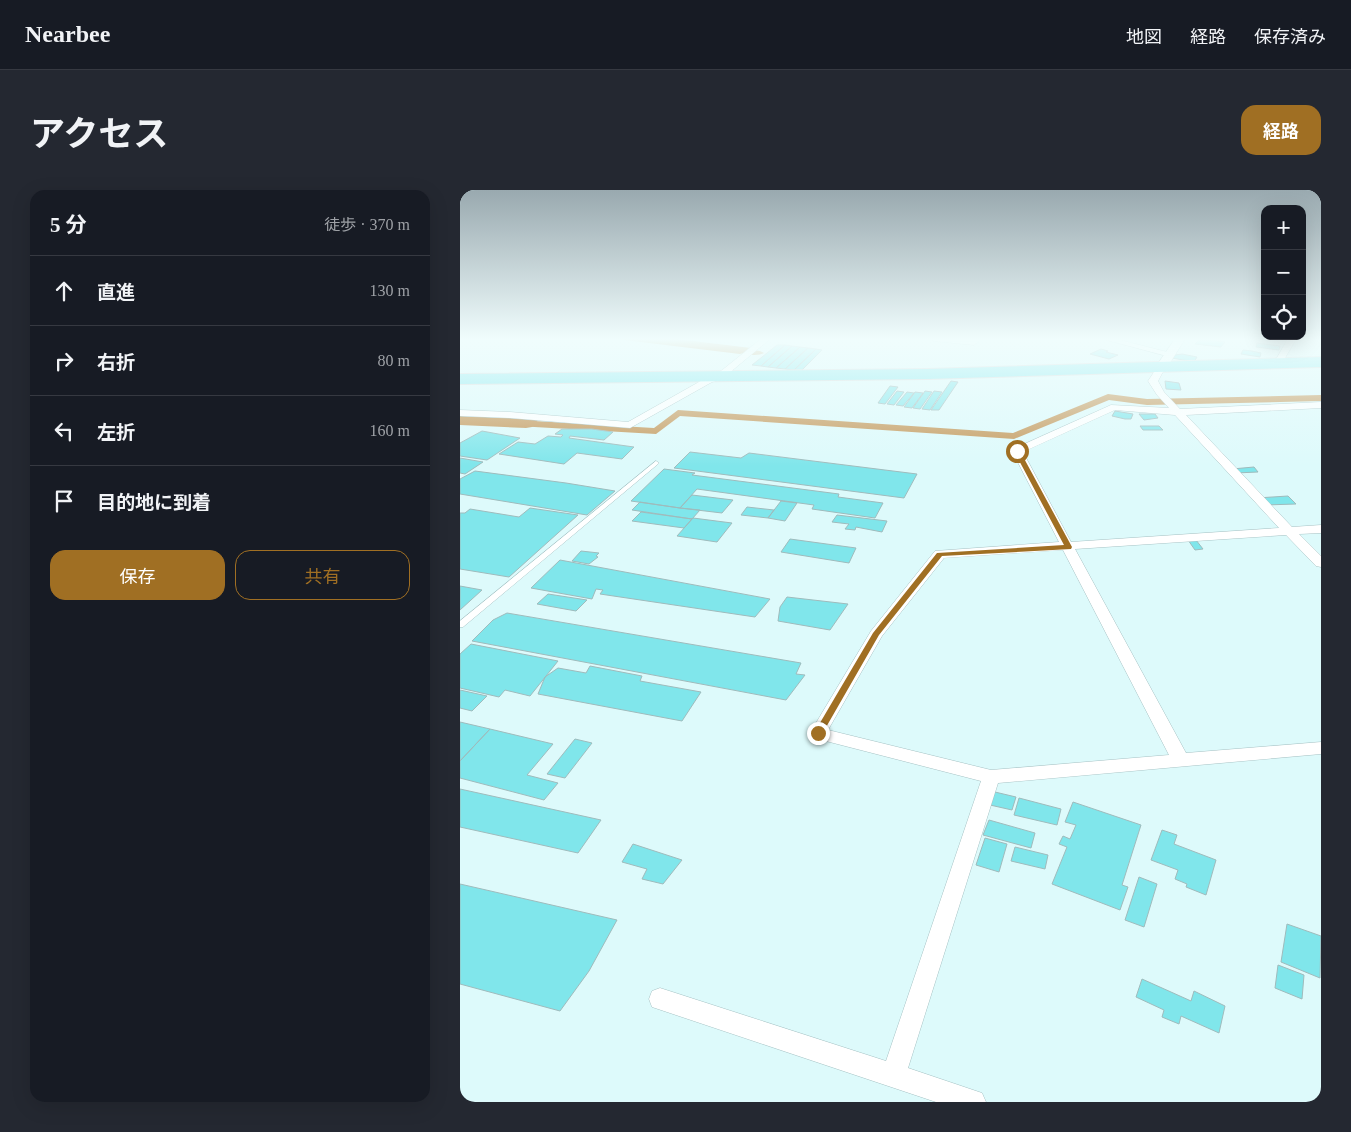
<!DOCTYPE html>
<html lang="ja">
<head>
<meta charset="utf-8">
<style>
  :root { --surface:#171b24; --page:#242831; --text:#f1f3f6; --muted:#9ea1a6; --line:#363941; --accent:#a06f23 }
  body { margin:0; font-family:"Times New Roman","Noto Sans JP",serif; background:var(--page); color:var(--text) }
  .controls { position:absolute; right:15px; top:15px; display:grid; overflow:hidden; border-radius:10px; box-shadow:0 5px 20px #0002 }
  .controls button { width:45px; height:45px; display:grid; place-items:center; padding:0; border:0; border-bottom:1px solid var(--line); background:var(--surface); color:var(--text); font:25px sans-serif }
  .stop { position:absolute; width:15px; height:15px; margin:-11px; border:4px solid #a06f23; border-radius:50%; background:#fff }
  .stop.end { background:#a06f23; border-color:#fff; box-shadow:0 1px 5px #0008 }
  .list { margin:0; padding:0; list-style:none }
  h2 { display:flex; justify-content:space-between; align-items:center; height:65px; margin:0; padding:0 20px; font-size:21px }
  h2 small { font-size:16px; font-weight:400; color:var(--muted) }
  .list li { display:grid; grid-template-columns:32px 1fr auto; gap:15px; align-items:center; box-sizing:border-box; height:70px; padding:0 20px; border-top:1px solid var(--line) }
  .list b { display:block; font-size:19px; white-space:nowrap }
  .list em { font-size:16px; font-style:normal; color:var(--muted) }
  .actions { display:flex; gap:10px; padding:15px 20px }
  .actions a { flex:1; padding:11px 0; border:1px solid var(--accent); border-radius:15px; text-align:center; font-size:18px; color:var(--accent) }
  .actions .main { background:var(--accent); color:#fff }
  .icon { flex:none; width:28px; height:28px; fill:none; stroke:currentColor; stroke-width:2; stroke-linecap:round; stroke-linejoin:round }
  .map { position:relative; flex:none; width:861px; height:912px; overflow:hidden; border-radius:15px }
  header { display:flex; align-items:center; gap:30px; box-sizing:border-box; height:70px; padding:0 25px; background:var(--surface); border-bottom:1px solid var(--line) }
  header strong { font-size:24px }
  nav { display:flex; gap:28px; margin-inline-start:auto; font-size:18px }
  .intro { display:flex; align-items:center; justify-content:space-between; box-sizing:border-box; height:120px; padding:0 30px }
  h1 { margin:0; font-size:35px }
  .button { padding:12px 22px; border-radius:15px; background:var(--accent); color:#fff; font-size:18px; font-weight:700 }
  main { display:flex; gap:30px; padding:0 30px }
  aside { flex:1; background:var(--surface); border-radius:15px; box-shadow:0 5px 20px #0002 }
  .map>svg:first-child { display:block }
  .water { fill:#c4985a }
  .lines { fill:none; stroke-linecap:round; stroke-linejoin:round }
  .canal { fill:#c4985a; fill-rule:evenodd }
  .building { fill:#80e6eb; stroke:#9fbbbc }
  .service-casing { stroke:#a6c2c4; stroke-width:1 }
  .minor-casing { stroke:#a6c2c4; stroke-width:1 }
  .tertiary-casing { stroke:#a6c2c4; stroke-width:1 }
  .trunk-casing { stroke:#d8dada; stroke-width:2 }
  .service { fill:#fff; fill-rule:evenodd }
  .minor { fill:#fff; fill-rule:evenodd }
  .tertiary { fill:#fff; fill-rule:evenodd }
  .trunk { fill:#86e8ee; fill-rule:evenodd }
  .route { fill:#a06f23 }
</style>
</head>
<body>
<header>
<strong>Nearbee</strong>
<nav><a>地図</a><a>経路</a><a>保存済み</a></nav>
</header>
<div class="intro"><h1>アクセス</h1><a class="button">経路</a></div>
<main>
<aside>
<h2>5 分<small>徒歩 · 370 m</small></h2>
<ul class="list">
<li><svg class="icon" aria-label="ahead" viewBox="0 0 24 24"><path d="M12 20V5M6 11l6-6 6 6"/></svg><div><b>直進</b></div><em>130 m</em></li>
<li><svg class="icon" aria-label="right" viewBox="0 0 24 24"><path d="M7 20v-9h11M14 6l5 5-5 5"/></svg><div><b>右折</b></div><em>80 m</em></li>
<li><svg class="icon" aria-label="left" viewBox="0 0 24 24"><path d="M17 20v-9H6M10 6l-5 5 5 5"/></svg><div><b>左折</b></div><em>160 m</em></li>
<li><svg class="icon" aria-label="arrive" viewBox="0 0 24 24"><path d="M6 21V4h12l-3 4 3 4H6"/></svg><div><b>目的地に到着</b></div></li>
</ul>
<div class="actions"><a class="main">保存</a><a>共有</a></div>
</aside>
<div class="map">
<svg width="861" height="912" viewBox="0 0 861 912">
  <rect width="100%" height="100%" fill="#ddfafb"/>
  <!-- water -->
  <path class="water" d="M 156,149 L 217,149 L 291,158 L 280,164 Z
    M 0,226 L 76,229 L 78,230 L 72,237 L 66,238 L 0,235 Z"/>
  <g class="lines">
    <!-- canal -->
    <path class="canal" d="M 273,158 L 300,161 L 304,163 C 297,167 279,164 272,160 Z
      M 648,204 L 687,209 L 861,205 L 861,211 L 687,215 L 649,210 L 554,249 L 220,226 L 196,244 L 57,236 L 52,233 L 57,230 L 194,238 L 218,220 L 553,243 Z"/>
  </g>
  <!-- building -->
  <path class="building" d="M 740,149 L 745,149 L 765,152 L 761,157 L 735,154 Z
    M 797,153 L 820,156 L 819,160 L 796,157 Z
    M 317,155 L 325,155 L 301,176 L 292,175 Z
    M 325,155 L 332,156 L 308,177 L 301,176 Z
    M 332,156 L 340,157 L 316,178 L 308,177 Z
    M 340,157 L 348,158 L 325,179 L 316,178 Z
    M 348,158 L 356,159 L 334,180 L 325,179 Z
    M 356,159 L 362,160 L 341,181 L 334,180 Z
    M 641,159 L 648,161 L 646,162 L 658,165 L 649,169 L 630,164 Z
    M 783,160 L 792,161 L 801,163 L 800,167 L 781,164 Z
    M 722,164 L 737,167 L 734,172 L 712,168 L 715,165 Z
    M 491,191 L 498,192 L 479,220 L 471,220 Z
    M 705,191 L 719,193 L 721,200 L 706,199 Z
    M 430,196 L 438,197 L 425,214 L 418,213 Z
    M 437,201 L 444,202 L 434,215 L 427,214 Z
    M 465,201 L 472,202 L 460,219 L 453,218 Z
    M 474,201 L 482,202 L 470,220 L 462,219 Z
    M 447,202 L 454,203 L 443,216 L 436,215 Z
    M 455,202 L 463,203 L 452,218 L 444,217 Z
    M 655,221 L 673,224 L 671,229 L 665,229 L 652,226 Z
    M 679,224 L 695,224 L 698,228 L 684,230 Z
    M 680,236 L 699,236 L 703,240 L 683,240 Z
    M 102,239 L 132,239 L 153,242 L 144,250 L 110,246 L 109,248 L 174,257 L 162,269 L 117,263 L 104,274 L 39,264 L 58,252 L 75,254 L 88,246 L 101,247 L 103,245 L 95,244 Z
    M 22,241 L 60,248 L 27,270 L 0,266 L 0,253 Z
    M 230,262 L 281,268 L 289,263 L 457,284 L 444,308 L 214,278 Z
    M 0,268 L 23,272 L 5,284 L 0,283 Z
    M 794,277 L 798,282 L 775,283 L 772,279 Z
    M 204,279 L 235,283 L 232,285 L 379,304 L 378,307 L 423,313 L 415,328 L 352,319 L 354,315 L 237,299 L 220,318 L 171,311 Z
    M 15,281 L 106,293 L 155,301 L 127,325 L 0,304 L 0,289 Z
    M 232,305 L 273,310 L 262,323 L 220,318 Z
    M 828,306 L 836,314 L 804,315 L 797,308 Z
    M 321,311 L 337,313 L 325,331 L 308,328 Z
    M 180,312 L 220,318 L 240,320 L 232,329 L 172,320 Z
    M 287,317 L 314,320 L 308,328 L 281,325 Z
    M 70,318 L 118,325 L 49,387 L 0,379 L 0,323 L 5,323 L 10,319 L 59,327 Z
    M 181,322 L 232,329 L 224,338 L 172,331 Z
    M 377,325 L 427,331 L 422,342 L 396,337 L 395,340 L 385,339 L 389,334 L 372,332 Z
    M 233,328 L 272,333 L 257,352 L 217,346 Z
    M 330,349 L 396,358 L 389,373 L 321,362 Z
    M 728,350 L 736,350 L 743,359 L 735,360 Z
    M 121,361 L 139,363 L 136,366 L 138,367 L 129,374 L 112,371 Z
    M 100,370 L 310,409 L 295,427 L 140,404 L 143,400 L 136,399 L 132,409 L 71,398 Z
    M 0,396 L 22,400 L 0,420 Z
    M 88,404 L 127,410 L 116,421 L 77,414 Z
    M 327,407 L 388,414 L 370,440 L 318,431 L 320,417 Z
    M 47,423 L 341,473 L 336,484 L 345,485 L 326,510 L 12,451 L 33,430 Z
    M 11,454 L 98,471 L 70,506 L 45,500 L 39,507 L 0,498 L 0,464 Z
    M 130,476 L 182,486 L 180,491 L 241,502 L 222,531 L 78,504 L 85,487 L 98,478 L 126,483 Z
    M 0,500 L 27,506 L 12,521 L 0,518 Z
    M 0,532 L 30,539 L 0,571 Z
    M 30,539 L 93,554 L 67,585 L 98,593 L 84,610 L 0,588 L 0,571 Z
    M 115,549 L 132,553 L 105,588 L 87,584 Z
    M 0,599 L 141,630 L 118,663 L 0,637 Z
    M 535,602 L 556,607 L 552,620 L 530,615 Z
    M 559,608 L 601,619 L 597,635 L 554,625 Z
    M 613,612 L 681,635 L 662,695 L 668,697 L 660,720 L 592,694 L 607,657 L 599,654 L 603,646 L 610,649 L 616,635 L 605,632 Z
    M 529,630 L 575,643 L 571,658 L 523,645 Z
    M 702,640 L 717,645 L 714,654 L 756,670 L 746,705 L 726,697 L 727,694 L 715,689 L 718,680 L 691,670 Z
    M 525,648 L 547,654 L 539,682 L 516,675 Z
    M 173,654 L 222,670 L 203,694 L 182,689 L 187,679 L 162,672 Z
    M 555,657 L 588,665 L 585,679 L 551,671 Z
    M 679,687 L 697,694 L 684,737 L 665,730 Z
    M 0,694 L 157,730 L 129,781 L 100,821 L 0,794 Z
    M 827,734 L 861,746 L 860,788 L 821,772 Z
    M 818,775 L 844,785 L 842,809 L 815,798 Z
    M 682,789 L 731,811 L 734,801 L 765,816 L 759,843 L 721,826 L 719,834 L 702,827 L 704,820 L 676,807 Z"/>
  <g class="lines">
    <defs>
      <path id="service" d="M 196,271 L 199,273 L 198,274 L 3,437 L 0,437 L 0,431 Z"/>
      <path id="minor" d="M 301,149 L 310,149 L 262,189 L 252,192 L 170,238 L 50,228 L 0,226 L 0,220 L 50,222 L 168,232 L 246,188 L 256,185 Z
        M 470,149 L 521,149 L 514,155 L 474,151 Z
        M 643,149 L 656,149 L 715,164 L 711,167 Z
        M 828,149 L 836,149 L 821,175 L 815,175 L 814,173 Z
        M 701,175 L 705,178 L 698,191 L 704,202 L 720,219 L 861,212 L 861,218 L 726,225 L 832,337 L 861,335 L 861,343 L 839,344 L 861,366 L 861,377 L 856,376 L 826,345 L 615,359 L 726,563 L 861,552 L 861,564 L 538,593 L 448,878 L 522,903 L 526,912 L 476,912 L 192,817 L 189,809 L 192,801 L 200,798 L 426,871 L 521,591 L 358,549 L 352,547 L 350,543 L 411,441 L 475,361 L 599,352 L 552,261 L 553,259 L 651,215 L 709,218 L 697,205 L 688,191 L 698,176 ZM 655,220 L 715,225 L 819,338 L 611,352 L 563,262 ZM 603,360 L 709,565 L 531,580 L 368,540 L 422,446 L 484,368 Z"/>
      <path id="tertiary" d="M 715,149 L 725,149 L 705,181 L 697,181 L 695,178 Z"/>
      <path id="trunk" d="M 861,167 L 861,177 L 467,189 L 0,194 L 0,184 L 467,179 Z"/>
    </defs>
    <!-- service casing -->
    <use href="#service" class="service-casing"/>
    <!-- minor casing -->
    <use href="#minor" class="minor-casing"/>
    <!-- tertiary casing -->
    <use href="#tertiary" class="tertiary-casing"/>
    <!-- trunk casing -->
    <use href="#trunk" class="trunk-casing"/>
    <!-- service -->
    <use href="#service" class="service"/>
    <!-- minor -->
    <use href="#minor" class="minor"/>
    <!-- tertiary -->
    <use href="#tertiary" class="tertiary"/>
    <!-- trunk -->
    <use href="#trunk" class="trunk"/>
  </g>
  <!-- sky -->
  <linearGradient id="sky" x2="0" y2="1"><stop stop-color="#99a9af"/><stop offset="0.54" stop-color="#f0fdfd"/><stop offset="1" stop-color="#f0fdfd" stop-opacity="0"/></linearGradient>
  <rect width="861" height="276" fill="url(#sky)"/>
  <!-- route -->
  <path class="route" d="M 557,259 L 560,261 L 612,357 L 611,359 L 482,366 L 419,445 L 361,546 L 355,546 L 354,543 L 413,443 L 477,363 L 604,355 L 554,261 Z"/>
</svg>
<div class="controls">
<button>+</button>
<button>−</button>
<button><svg class="icon" aria-label="locate" viewBox="0 0 24 24"><circle cx="12" cy="12" r="6"/><path d="M12 2v4M12 18v4M2 12h4M18 12h4"/></svg></button>
</div>
<div class="stop" style="left:557px;top:261px"></div>
<div class="stop end" style="left:358px;top:543px"></div>
</div>
</main>
</body>
</html>
